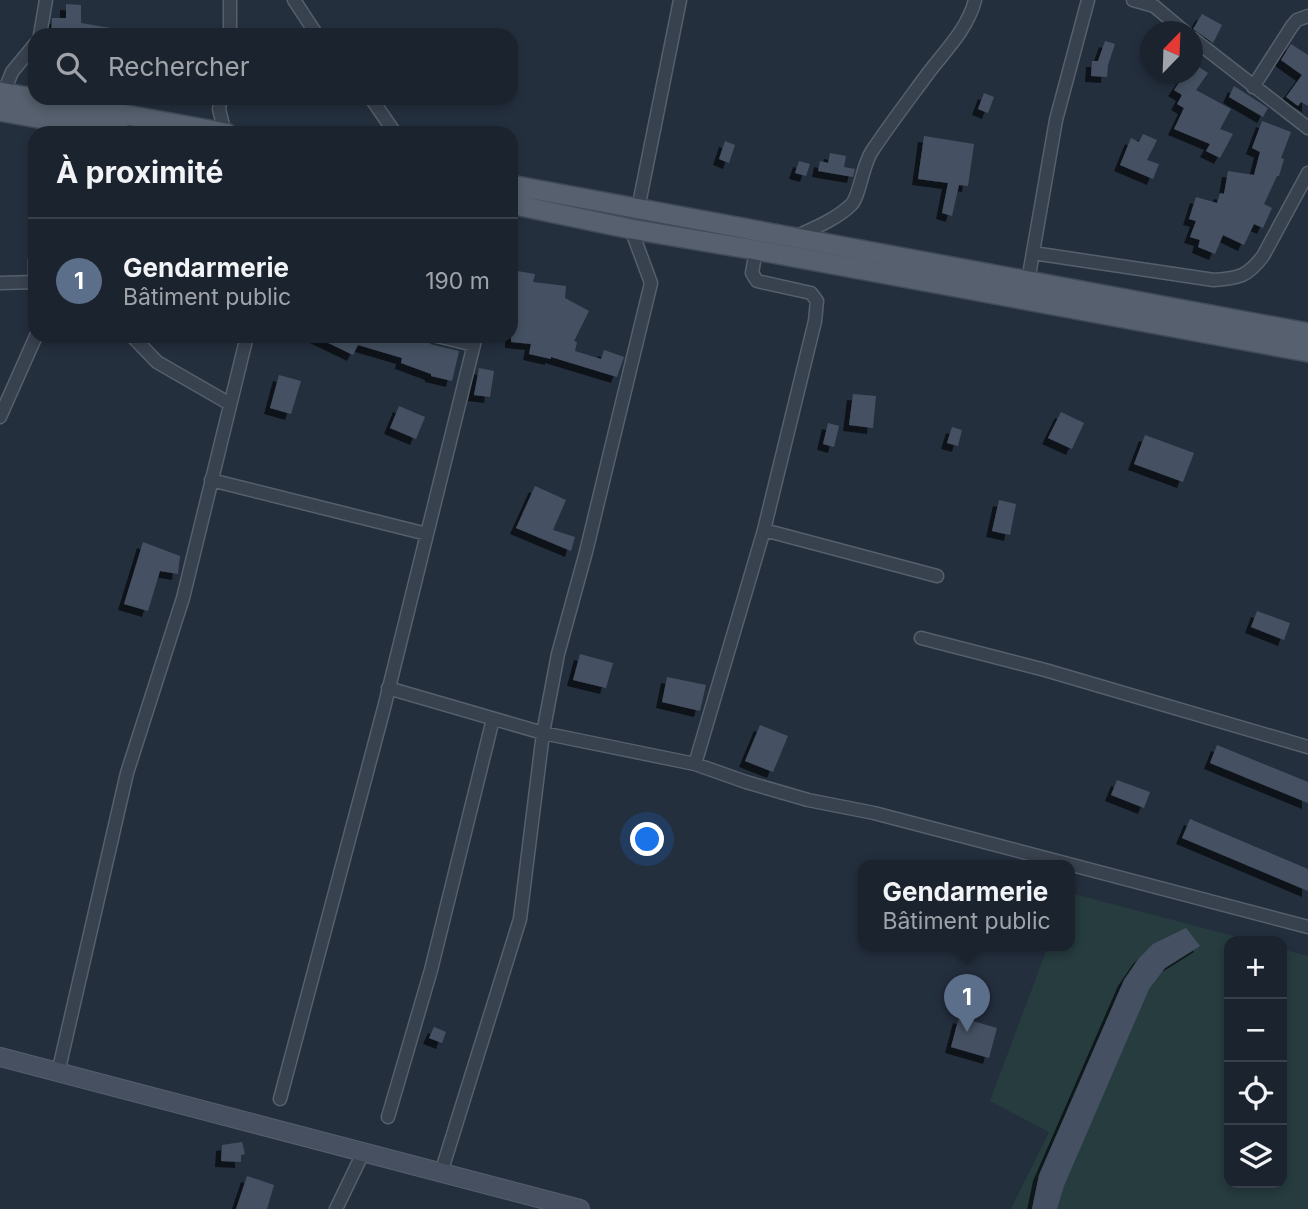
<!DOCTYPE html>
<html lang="fr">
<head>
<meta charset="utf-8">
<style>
  :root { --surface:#1b232e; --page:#242b36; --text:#f1f3f6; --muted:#a0a4aa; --line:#39404a; --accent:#8ab4f8 }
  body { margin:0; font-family:Inter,sans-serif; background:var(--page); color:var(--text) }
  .controls { position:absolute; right:21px; bottom:21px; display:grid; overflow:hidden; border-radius:14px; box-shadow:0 4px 10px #0003 }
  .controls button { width:63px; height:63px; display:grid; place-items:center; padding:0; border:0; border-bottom:2px solid var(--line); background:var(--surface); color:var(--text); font:35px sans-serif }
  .compass { position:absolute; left:1140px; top:21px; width:63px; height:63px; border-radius:50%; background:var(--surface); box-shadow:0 4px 10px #0003; rotate:23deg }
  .you { position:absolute; left:648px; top:840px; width:24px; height:24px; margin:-18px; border:5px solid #fff; border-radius:50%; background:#1a73e8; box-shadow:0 0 0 10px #1a73e833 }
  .badge { display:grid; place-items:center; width:46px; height:46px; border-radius:50%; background:var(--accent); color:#fff; font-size:23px; font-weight:700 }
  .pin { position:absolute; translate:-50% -58px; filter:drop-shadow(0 2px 4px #0008) }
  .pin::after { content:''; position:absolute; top:37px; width:24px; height:21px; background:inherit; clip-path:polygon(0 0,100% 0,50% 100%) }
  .popup { position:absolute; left:858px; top:860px; width:217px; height:91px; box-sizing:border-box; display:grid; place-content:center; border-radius:14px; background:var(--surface); filter:drop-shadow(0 2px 5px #0005); font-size:23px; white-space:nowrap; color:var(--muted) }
  .popup b { font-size:26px; color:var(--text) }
  .popup::after { content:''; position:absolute; left:50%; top:100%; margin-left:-14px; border:14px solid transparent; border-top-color:var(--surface) }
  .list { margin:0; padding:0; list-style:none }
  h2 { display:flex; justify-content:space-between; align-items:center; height:91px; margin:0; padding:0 28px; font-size:30px }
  h2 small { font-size:23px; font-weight:400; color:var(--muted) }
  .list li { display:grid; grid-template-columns:46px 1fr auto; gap:21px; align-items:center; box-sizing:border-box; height:126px; padding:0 28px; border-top:2px solid var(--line) }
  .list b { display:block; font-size:26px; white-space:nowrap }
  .list p { margin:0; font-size:23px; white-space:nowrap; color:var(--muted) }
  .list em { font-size:23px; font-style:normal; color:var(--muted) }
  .icon { flex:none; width:38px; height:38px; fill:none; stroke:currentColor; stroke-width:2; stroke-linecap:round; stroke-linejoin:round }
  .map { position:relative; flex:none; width:1308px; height:1209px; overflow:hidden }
  .search { position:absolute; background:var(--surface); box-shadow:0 4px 10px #0003; left:28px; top:28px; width:490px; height:77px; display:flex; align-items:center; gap:18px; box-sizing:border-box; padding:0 24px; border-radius:21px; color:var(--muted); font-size:26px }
  .panel { position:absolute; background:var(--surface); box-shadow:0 4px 10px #0003; left:28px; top:126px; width:490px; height:217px; border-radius:21px }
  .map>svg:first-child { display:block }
  .green { fill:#263c3f }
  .building { fill:#455162; filter:url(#shadow) }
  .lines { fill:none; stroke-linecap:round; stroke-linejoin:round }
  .street-casing { stroke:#565f6c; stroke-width:15 }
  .secondary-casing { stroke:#565f6c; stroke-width:20 }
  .primary-casing { stroke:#414a57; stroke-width:22 }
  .street { stroke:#38414e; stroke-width:12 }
  .secondary { stroke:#465061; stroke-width:18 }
  .primary { stroke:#56606e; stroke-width:19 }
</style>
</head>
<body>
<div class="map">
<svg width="1308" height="1209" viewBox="0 0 1308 1209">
  <defs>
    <filter id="shadow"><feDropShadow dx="-6" dy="6" stdDeviation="0" flood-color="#0009"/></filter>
  </defs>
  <rect width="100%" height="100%" fill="#242f3e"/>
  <!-- green -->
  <path class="green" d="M 1070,893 L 1253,941 L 1229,941 L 1229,1183 L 1282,1183 L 1282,949 L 1308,956 L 1308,1209 L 1011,1209 L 1049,1132 L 990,1101 L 1048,946 L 1070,946 Z"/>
  <!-- building -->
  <path class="building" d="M 66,4 L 81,5 L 81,23 L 111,28 L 111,35 L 51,35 L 52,18 L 66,18 Z
    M 1202,14 L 1222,25 L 1213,43 L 1193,29 Z
    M 1105,41 L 1115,44 L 1108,65 L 1107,77 L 1091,76 L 1092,61 L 1098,61 Z
    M 1291,44 L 1308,55 L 1308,106 L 1301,102 L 1298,106 L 1286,97 L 1302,75 L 1281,60 Z
    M 1193,63 L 1208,73 L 1196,90 L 1231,109 L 1220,129 L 1233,134 L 1220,158 L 1206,151 L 1210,144 L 1174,129 L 1184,108 L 1177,104 L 1182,95 L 1174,90 L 1185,74 L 1193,74 Z
    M 1234,86 L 1268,108 L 1263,117 L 1229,97 Z
    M 984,93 L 994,97 L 988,113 L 978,109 Z
    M 1262,121 L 1291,132 L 1281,158 L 1284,159 L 1279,176 L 1277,176 L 1264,204 L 1272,208 L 1263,228 L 1254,224 L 1244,245 L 1223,235 L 1215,254 L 1198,247 L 1200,240 L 1190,237 L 1196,221 L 1189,219 L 1196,197 L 1217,203 L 1220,193 L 1224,194 L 1228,171 L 1254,175 L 1260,152 L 1252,148 Z
    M 1143,134 L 1157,140 L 1147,160 L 1159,164 L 1153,179 L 1120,165 L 1131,138 L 1139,142 Z
    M 924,136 L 974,144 L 968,186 L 959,185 L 952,216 L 942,213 L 948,183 L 918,179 Z
    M 725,141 L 735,145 L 729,163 L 719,159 Z
    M 830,153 L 846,156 L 844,167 L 855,169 L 853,177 L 818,171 L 820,161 L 828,163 Z
    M 799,161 L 810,164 L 806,176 L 795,173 Z
    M 511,270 L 535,274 L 533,282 L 566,286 L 565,298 L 589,311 L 574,341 L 577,342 L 575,351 L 601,359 L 604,350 L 624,357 L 617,377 L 551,357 L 551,359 L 529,354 L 531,344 L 511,342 Z
    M 314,336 L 413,336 L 431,342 L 430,344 L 459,351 L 452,381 L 431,376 L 431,374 L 401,363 L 402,358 L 358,345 L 353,355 Z
    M 479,368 L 494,371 L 490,397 L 474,395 Z
    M 279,375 L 301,381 L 291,414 L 270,408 Z
    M 853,394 L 876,396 L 873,428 L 849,425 Z
    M 399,406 L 425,417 L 416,439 L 390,428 Z
    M 1061,412 L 1084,423 L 1072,449 L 1048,438 Z
    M 828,423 L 839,426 L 834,447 L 823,444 Z
    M 952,427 L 962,430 L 958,446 L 947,443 Z
    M 1145,435 L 1194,453 L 1183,482 L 1134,464 Z
    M 535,486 L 566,500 L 553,530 L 575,537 L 571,551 L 516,528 Z
    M 999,500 L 1016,504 L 1010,535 L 992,531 Z
    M 143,542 L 180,556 L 178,574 L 160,571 L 148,611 L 124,604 Z
    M 1257,611 L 1290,623 L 1284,640 L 1251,627 Z
    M 580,654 L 613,663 L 606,688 L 573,680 Z
    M 667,677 L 706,685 L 700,711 L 662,702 Z
    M 760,725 L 788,736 L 773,772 L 745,761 Z
    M 1217,745 L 1308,782 L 1308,803 L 1210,763 Z
    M 1117,780 L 1150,792 L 1144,808 L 1111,795 Z
    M 1190,819 L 1308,869 L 1308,891 L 1182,838 Z
    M 1186,928 L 1200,946 L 1165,968 L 1149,989 L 1064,1186 L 1057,1209 L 1032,1209 L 1039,1175 L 1124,980 L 1139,958 L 1153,944 Z
    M 959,1017 L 997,1028 L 989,1058 L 951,1047 Z
    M 434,1027 L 446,1032 L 442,1043 L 429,1038 Z
    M 242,1142 L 245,1154 L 241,1155 L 241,1162 L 221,1161 L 222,1145 Z
    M 247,1176 L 274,1185 L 267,1209 L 236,1209 Z"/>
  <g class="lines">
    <defs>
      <path id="street" d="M 294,0 L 317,35
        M 1133,0 L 1154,6 L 1185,32
        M 40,35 L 46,0
        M 230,35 L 230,0
        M 1192,38 L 1308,128
        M 1253,87 L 1292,26 L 1297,20 L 1308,16
        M 4,92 L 12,72 L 35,44
        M 221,98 L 219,109 L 225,133
        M 371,98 L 395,133
        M 638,209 L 680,0
        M 795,237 C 814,228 835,220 851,205 C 860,196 862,166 872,151 C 890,124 910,98 929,72 C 946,50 968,28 975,0
        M 1033,253 L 1214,280 C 1239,278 1247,277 1263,256 L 1308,173
        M 35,260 L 35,287
        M 1028,281 L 1056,120 L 1088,0
        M 0,283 L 35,282
        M 132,336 L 157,362 L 230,404
        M 437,336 L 474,345
        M 0,417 L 36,336
        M 211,480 L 427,534
        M 764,530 L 937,576
        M 921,638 L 1045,670 L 1308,747
        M 388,688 L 543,733 L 695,764 L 746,782 L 808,800 L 874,813 L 1308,927
        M 695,764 L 764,530 L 815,321 L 817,301 L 811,293 L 757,281 L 752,273 L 756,250
        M 58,1073 L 127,773 L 183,598 L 247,336
        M 280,1099 L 384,708 L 476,336
        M 388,1117 L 431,970 L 493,719
        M 441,1173 L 520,919 L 543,733 L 558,654 L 586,552 L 651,283 L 631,229
        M 336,1209 L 363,1153"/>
      <path id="secondary" d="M 0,1057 L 580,1209"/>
      <path id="primary" d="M 0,92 L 226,133
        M 0,111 L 122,133
        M 511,185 L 1308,333
        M 511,204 L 631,229 L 756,250 L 1308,352"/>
    </defs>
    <!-- street casing -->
    <use href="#street" class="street-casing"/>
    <!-- secondary casing -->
    <use href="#secondary" class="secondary-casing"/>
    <!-- primary casing -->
    <use href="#primary" class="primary-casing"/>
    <!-- street -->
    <use href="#street" class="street"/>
    <!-- secondary -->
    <use href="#secondary" class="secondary"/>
    <!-- primary -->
    <use href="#primary" class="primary"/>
  </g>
</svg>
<div class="controls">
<button>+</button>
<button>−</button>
<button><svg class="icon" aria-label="locate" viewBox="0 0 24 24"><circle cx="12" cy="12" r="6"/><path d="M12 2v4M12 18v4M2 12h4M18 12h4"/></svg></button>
<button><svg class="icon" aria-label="layers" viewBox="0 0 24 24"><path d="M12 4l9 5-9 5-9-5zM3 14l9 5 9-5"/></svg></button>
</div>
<svg class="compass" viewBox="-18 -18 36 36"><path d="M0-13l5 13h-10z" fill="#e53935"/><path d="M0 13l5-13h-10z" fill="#a0a4aa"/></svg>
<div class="you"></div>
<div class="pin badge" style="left:967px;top:1032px;background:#5c6f8a">1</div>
<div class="popup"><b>Gendarmerie</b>Bâtiment public</div>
<div class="search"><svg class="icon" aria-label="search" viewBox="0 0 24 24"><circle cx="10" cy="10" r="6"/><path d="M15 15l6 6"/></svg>Rechercher</div>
<section class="panel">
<h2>À proximité<small></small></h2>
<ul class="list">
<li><span class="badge" style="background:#5c6f8a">1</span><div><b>Gendarmerie</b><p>Bâtiment public</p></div><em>190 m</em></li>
</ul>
</section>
</div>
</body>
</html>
